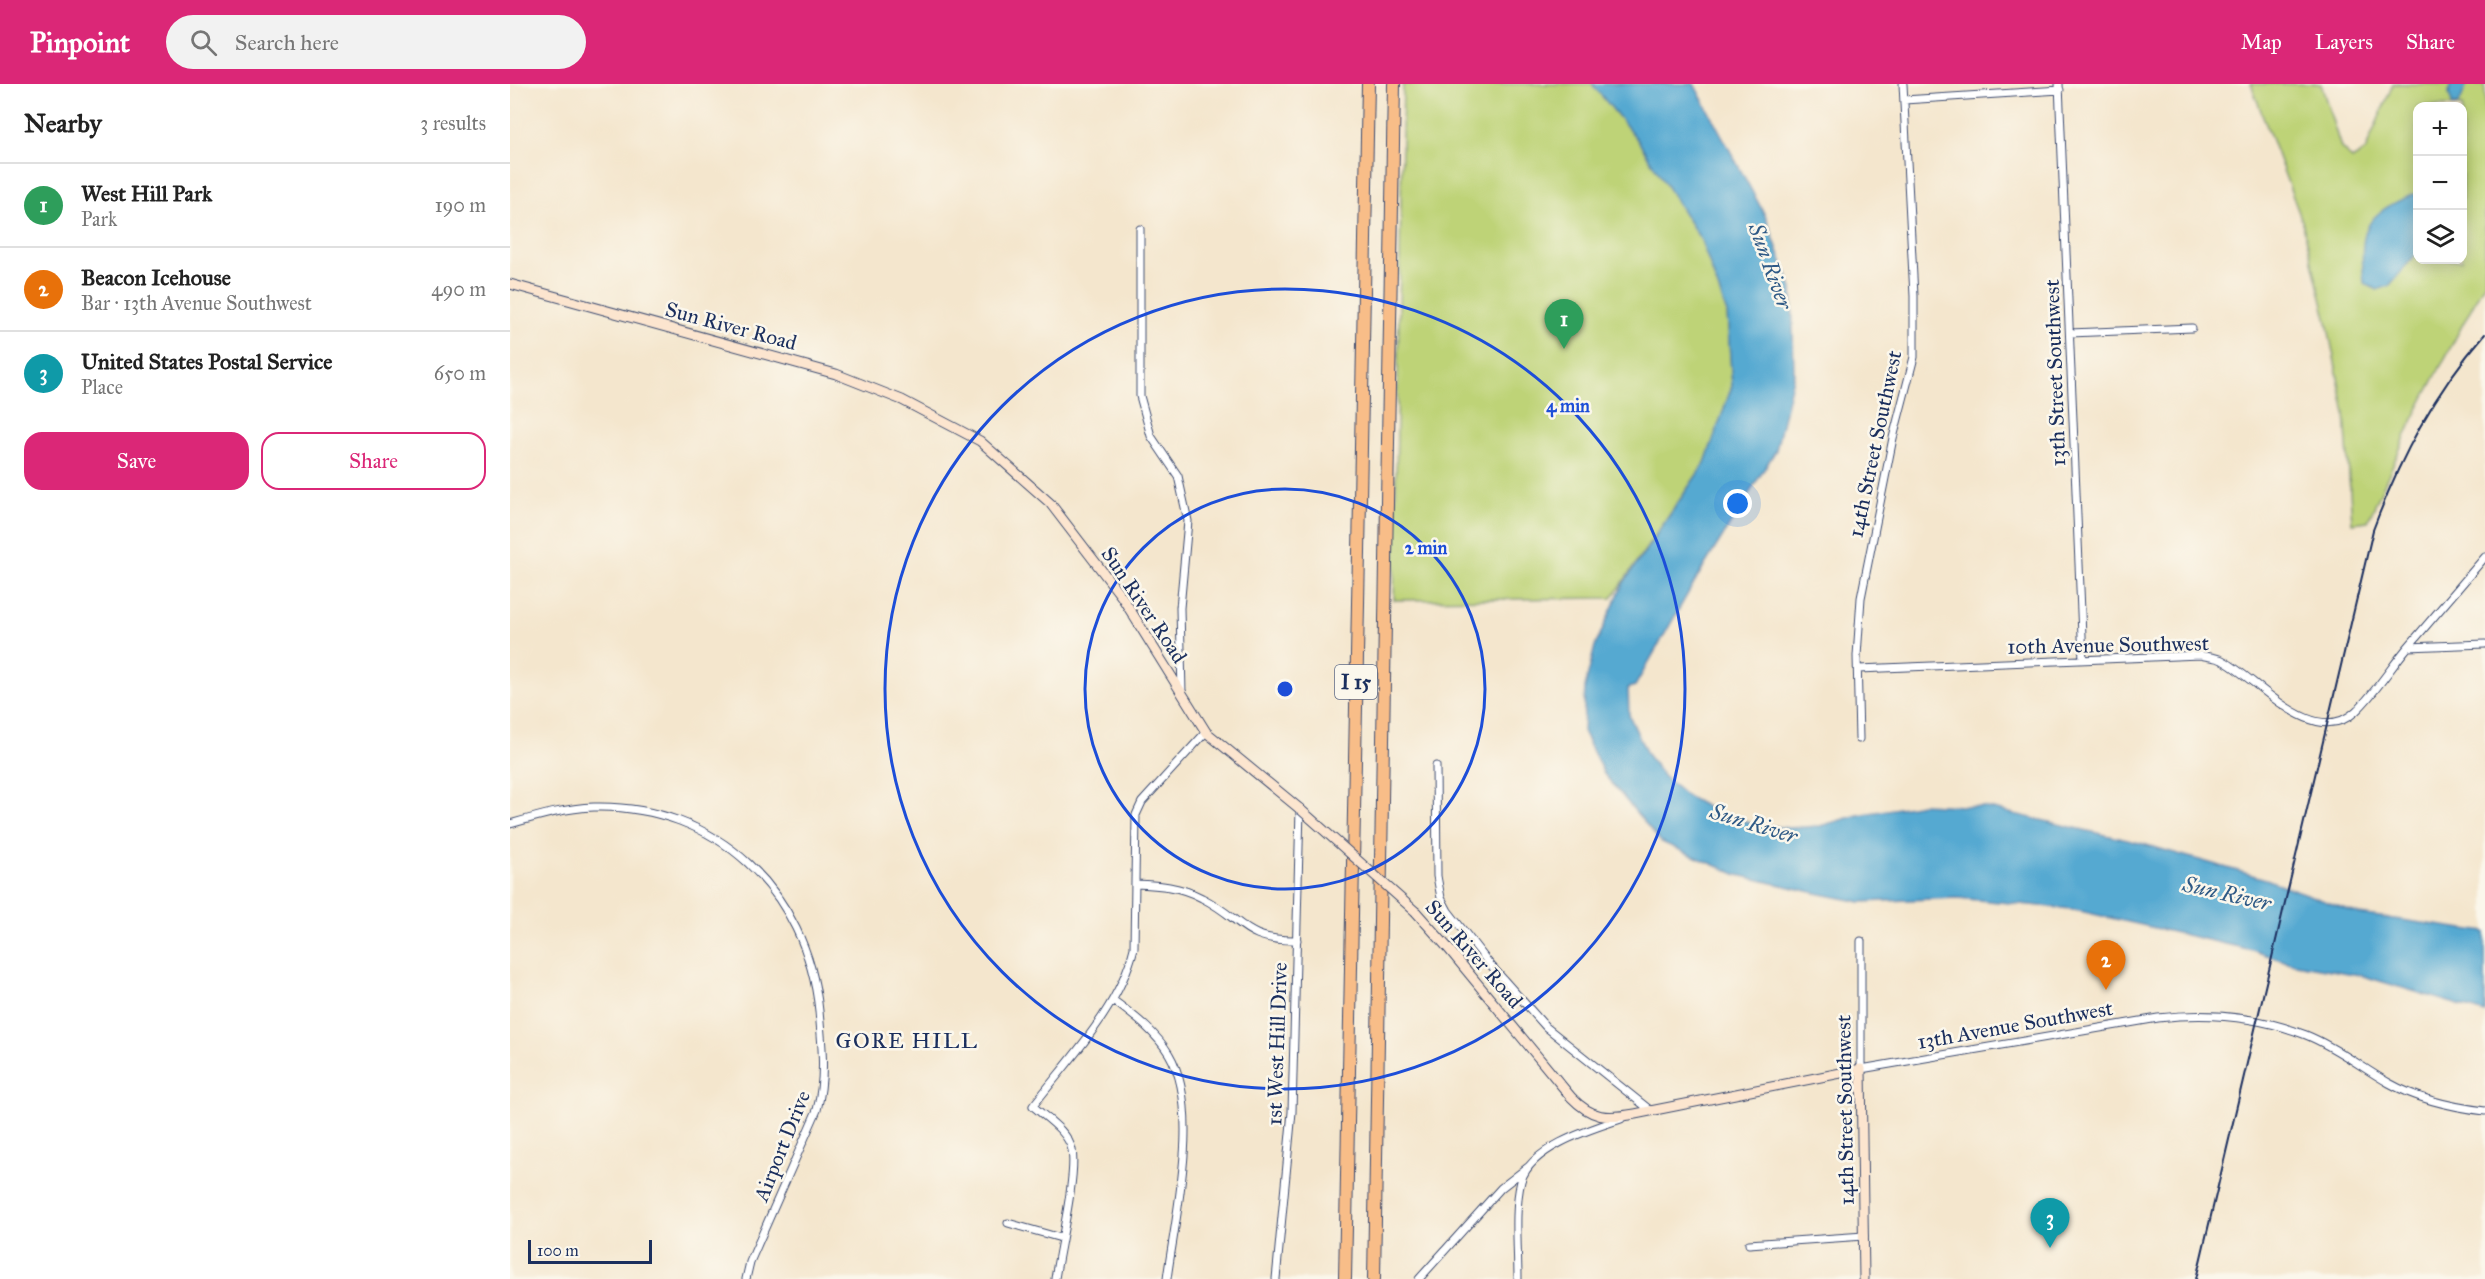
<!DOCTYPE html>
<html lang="en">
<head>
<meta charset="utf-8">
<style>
  :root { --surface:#fff; --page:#f2f2f2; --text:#222; --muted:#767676; --line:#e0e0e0; --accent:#db2777 }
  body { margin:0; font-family:"IM FELL Great Primer",serif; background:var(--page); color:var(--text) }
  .controls { position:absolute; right:18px; top:18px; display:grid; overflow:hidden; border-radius:12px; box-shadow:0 3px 15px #0003 }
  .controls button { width:54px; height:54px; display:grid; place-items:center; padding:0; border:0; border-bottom:2px solid var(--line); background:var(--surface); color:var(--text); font:30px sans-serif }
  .scale { position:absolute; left:18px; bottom:15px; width:124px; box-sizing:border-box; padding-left:6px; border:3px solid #1b2f5e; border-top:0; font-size:16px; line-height:21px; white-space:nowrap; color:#1b2f5e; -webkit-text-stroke:4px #fbf7ec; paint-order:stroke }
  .you { position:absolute; left:1228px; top:420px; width:21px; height:21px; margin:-15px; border:4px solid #fff; border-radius:50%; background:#1a73e8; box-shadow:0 0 0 9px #1a73e833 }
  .badge { display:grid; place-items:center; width:39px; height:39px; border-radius:50%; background:var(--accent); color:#fff; font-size:20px; font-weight:700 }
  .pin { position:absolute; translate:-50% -50px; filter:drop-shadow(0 2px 3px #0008) }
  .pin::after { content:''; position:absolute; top:32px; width:21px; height:18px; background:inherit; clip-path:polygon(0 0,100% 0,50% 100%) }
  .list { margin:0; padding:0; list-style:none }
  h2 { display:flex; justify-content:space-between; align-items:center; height:78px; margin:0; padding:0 24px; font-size:26px }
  h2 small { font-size:20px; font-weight:400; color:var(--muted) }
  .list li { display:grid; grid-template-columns:39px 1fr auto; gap:18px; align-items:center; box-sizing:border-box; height:84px; padding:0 24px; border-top:2px solid var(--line) }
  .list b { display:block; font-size:22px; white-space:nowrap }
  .list p { margin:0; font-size:20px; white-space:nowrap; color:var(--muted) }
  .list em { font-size:20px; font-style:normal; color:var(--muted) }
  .actions { display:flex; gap:12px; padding:18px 24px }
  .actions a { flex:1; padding:14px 0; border:2px solid var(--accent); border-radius:18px; text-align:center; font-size:21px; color:var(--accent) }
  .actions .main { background:var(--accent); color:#fff }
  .icon { flex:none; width:33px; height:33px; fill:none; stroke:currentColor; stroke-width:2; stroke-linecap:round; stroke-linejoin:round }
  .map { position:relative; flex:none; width:1975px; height:1195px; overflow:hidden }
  header { display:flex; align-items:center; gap:36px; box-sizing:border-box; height:84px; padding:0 30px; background:var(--accent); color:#fff }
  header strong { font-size:28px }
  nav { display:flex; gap:33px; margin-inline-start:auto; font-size:21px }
  .search { width:420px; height:54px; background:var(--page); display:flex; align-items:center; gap:15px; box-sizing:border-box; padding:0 21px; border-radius:33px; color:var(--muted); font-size:22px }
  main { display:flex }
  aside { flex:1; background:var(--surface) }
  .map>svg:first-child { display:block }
  .green { fill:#bed377; stroke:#6c816a; stroke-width:1.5; fill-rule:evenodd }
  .water { fill:#55a9d1; stroke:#386c98; stroke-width:1.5 }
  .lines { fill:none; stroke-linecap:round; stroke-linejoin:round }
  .street-casing { stroke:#3c4a6f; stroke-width:9 }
  .secondary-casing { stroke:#3c4a6f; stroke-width:11 }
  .highway-casing { stroke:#3c4a6f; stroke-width:14 }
  .street { stroke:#fff; stroke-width:7 }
  .secondary { stroke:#fce5cf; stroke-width:9 }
  .highway { stroke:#f8bd88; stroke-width:12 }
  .rail { stroke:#1b2f5e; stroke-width:2 }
  .secondary-bridge-casing { stroke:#3c4a6f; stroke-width:11; stroke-linecap:butt }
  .secondary-bridge { stroke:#fce5cf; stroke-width:9 }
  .ring { fill:none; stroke:#1d4ed8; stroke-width:3 }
  .labels { text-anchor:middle; stroke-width:5; stroke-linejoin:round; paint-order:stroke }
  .shield { fill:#fbf7ec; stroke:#5e6b89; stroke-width:1.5 }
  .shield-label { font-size:20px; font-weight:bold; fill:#1b2f5e }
  .street-label { font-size:21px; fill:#1b2f5e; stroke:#fbf7ec }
  .water-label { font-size:22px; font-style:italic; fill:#2f5a86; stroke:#fbf7ec }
  .neighbourhood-label { font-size:22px; letter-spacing:1.5px; fill:#1b2f5e; stroke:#fbf7ec }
  .centre { fill:#1d4ed8; stroke:#fbf7ec; stroke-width:3 }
  .ring-label { font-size:18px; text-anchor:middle; font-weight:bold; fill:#1d4ed8; stroke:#fbf7ec; stroke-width:5; stroke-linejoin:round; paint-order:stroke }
</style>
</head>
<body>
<header>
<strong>Pinpoint</strong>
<div class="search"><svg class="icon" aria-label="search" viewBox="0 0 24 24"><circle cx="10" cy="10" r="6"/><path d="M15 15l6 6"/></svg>Search here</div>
<nav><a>Map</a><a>Layers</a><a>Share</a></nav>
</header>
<main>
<aside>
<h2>Nearby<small>3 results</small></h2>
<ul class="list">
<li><span class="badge" style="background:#2e9e5b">1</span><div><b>West Hill Park</b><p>Park</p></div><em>190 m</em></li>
<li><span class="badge" style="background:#e8710a">2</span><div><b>Beacon Icehouse</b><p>Bar · 13th Avenue Southwest</p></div><em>490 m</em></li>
<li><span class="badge" style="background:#0f9aa8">3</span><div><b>United States Postal Service</b><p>Place</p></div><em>650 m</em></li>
</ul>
<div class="actions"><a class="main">Save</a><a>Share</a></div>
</aside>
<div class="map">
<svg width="1975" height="1195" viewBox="0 0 1975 1195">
  <rect width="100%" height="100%" fill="#fbf7ec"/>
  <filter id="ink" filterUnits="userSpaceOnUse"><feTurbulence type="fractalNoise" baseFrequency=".0167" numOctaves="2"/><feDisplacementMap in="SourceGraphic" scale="12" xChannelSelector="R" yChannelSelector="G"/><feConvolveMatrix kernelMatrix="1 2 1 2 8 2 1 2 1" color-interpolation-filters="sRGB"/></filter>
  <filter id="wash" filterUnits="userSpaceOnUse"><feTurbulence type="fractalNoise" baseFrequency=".008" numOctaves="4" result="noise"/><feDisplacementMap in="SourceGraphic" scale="24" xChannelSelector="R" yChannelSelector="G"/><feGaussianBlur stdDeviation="1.35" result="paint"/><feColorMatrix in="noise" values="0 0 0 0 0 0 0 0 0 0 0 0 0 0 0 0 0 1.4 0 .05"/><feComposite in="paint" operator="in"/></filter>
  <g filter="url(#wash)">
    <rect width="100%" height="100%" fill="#f4e6cd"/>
    <!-- green -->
    <path class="green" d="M 893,0 L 1082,0 L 1127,55 L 1191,156 L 1217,229 L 1222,302 L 1195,379 L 1102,514 L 884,516 Z
      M 1741,0 L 1811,0 L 1831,64 L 1842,75 L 1855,67 L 1883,0 L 1975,0 L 1975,198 L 1903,335 L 1858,437 L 1842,439 L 1835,329 L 1817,238 L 1792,137 ZM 1908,22 L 1952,22 L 1952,176 L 1908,176 Z"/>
    <!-- water -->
    <path class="water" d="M 1082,0 L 1184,0 L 1256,133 L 1282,205 L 1284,289 L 1266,366 L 1188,492 L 1125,602 L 1118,604 L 1119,631 L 1137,670 L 1153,692 L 1175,711 L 1209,730 L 1243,740 L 1279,744 L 1310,742 L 1348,731 L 1412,720 L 1474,723 L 1626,758 L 1756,795 L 1849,830 L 1975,848 L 1975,929 L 1850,891 L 1780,879 L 1742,866 L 1561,825 L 1447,814 L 1351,818 L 1306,809 L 1228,791 L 1151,758 L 1094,690 L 1073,647 L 1075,603 L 1085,562 L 1113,500 L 1195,379 L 1222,302 L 1217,229 L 1191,156 L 1127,55 Z
      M 1940,0 L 1957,0 L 1949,20 L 1943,22 L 1939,10 Z
      M 1907,109 L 1907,169 L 1879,202 L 1867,206 L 1854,199 C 1849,143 1854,130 1907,109 Z"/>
  </g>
  <g filter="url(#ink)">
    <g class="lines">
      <defs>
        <path id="street" d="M 1549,0 L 1573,576
          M 1394,16 L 1550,6
          M 630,145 L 630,312 L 641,352 L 668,392 L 678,437 L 670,524 L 672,609
          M 1560,249 L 1682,244
          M 1898,563 L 1975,473
          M 1349,585 L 1690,571 C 1697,573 1706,573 1712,576 C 1747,594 1804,667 1846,627 C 1866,608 1881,583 1898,563 L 1975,560
          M 1349,655 L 1347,572 L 1351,514 L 1383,354 L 1404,273 L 1404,212 L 1393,0
          M 926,682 L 927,792 L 931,814 L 938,827 L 978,878 L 1036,943 L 1140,1026
          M 0,740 C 28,732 55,724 84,723 C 207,720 297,808 309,927 C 312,962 316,992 307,1026 L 240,1178 L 236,1195
          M 625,800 C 649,801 670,802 692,814 C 734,835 732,857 787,856
          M 1351,857 L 1351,985 L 1648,934 C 1699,928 1747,932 1796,951 C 1826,963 1851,983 1879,999 C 1909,1016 1942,1023 1975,1027
          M 603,916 C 624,932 645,947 659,970 C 692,1025 665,1133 657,1195
          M 498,1139 L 551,1154
          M 1239,1160 L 1354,1152
          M 545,1195 C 549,1166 567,1091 562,1066 C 558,1047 536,1034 523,1022 C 560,974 609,925 624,864 L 626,731 L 632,718 L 696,648
          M 766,1195 L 782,1028 L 790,725
          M 909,1195 L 991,1104 L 1018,1083
          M 1008,1195 C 1008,1166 1004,1124 1011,1097 C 1021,1063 1081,1045 1111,1035"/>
        <path id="secondary" d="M 0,200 L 326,290 L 392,316 L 470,357 L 540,419 L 612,513 L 696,648 L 790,725
          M 906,828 L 938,864 L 1061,1013 C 1082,1035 1097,1035 1125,1030 L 1351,985 L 1354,1195"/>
        <path id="highway" d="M 835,1195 L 858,0
          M 864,1195 L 884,0"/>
      </defs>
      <!-- street casing -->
      <use href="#street" class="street-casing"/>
      <!-- secondary casing -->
      <use href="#secondary" class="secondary-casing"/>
      <!-- highway casing -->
      <use href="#highway" class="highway-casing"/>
      <!-- street -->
      <use href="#street" class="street"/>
      <!-- secondary -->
      <use href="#secondary" class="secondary"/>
      <!-- highway -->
      <use href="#highway" class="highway"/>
      <!-- rail -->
      <path class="rail" d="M 1686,1195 L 1863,446 C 1890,374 1924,308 1975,250"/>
      <defs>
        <path id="secondary-bridge" d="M 790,725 L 906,828"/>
      </defs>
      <!-- secondary-bridge casing -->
      <use href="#secondary-bridge" class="secondary-bridge-casing"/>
      <!-- secondary-bridge -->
      <use href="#secondary-bridge" class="secondary-bridge"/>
    </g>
  </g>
  <!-- distance rings -->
  <g class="ring">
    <circle cx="775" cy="605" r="200"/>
    <circle cx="775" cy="605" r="400"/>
  </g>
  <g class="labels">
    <!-- shield labels -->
    <rect class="shield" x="825" y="581" width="42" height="34" rx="4.5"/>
    <g class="shield-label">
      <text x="846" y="605">I 15</text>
    </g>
    <!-- street labels -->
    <g class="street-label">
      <text transform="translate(221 242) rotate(15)" y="7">Sun River Road</text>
      <text transform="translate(1545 289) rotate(-92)" y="7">13th Street Southwest</text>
      <text transform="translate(1365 360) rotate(-78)" y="7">14th Street Southwest</text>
      <text transform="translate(634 521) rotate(56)" y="7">Sun River Road</text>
      <text transform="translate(1598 561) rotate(-1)" y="7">10th Avenue Southwest</text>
      <text transform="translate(964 870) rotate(49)" y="7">Sun River Road</text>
      <text transform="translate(1505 941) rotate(-10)" y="7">13th Avenue Southwest</text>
      <text transform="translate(767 960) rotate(-88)" y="7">1st West Hill Drive</text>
      <text transform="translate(1335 1026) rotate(-91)" y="7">14th Street Southwest</text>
      <text transform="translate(272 1062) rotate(-68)" y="7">Airport Drive</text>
    </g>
    <!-- water labels -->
    <g class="water-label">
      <text transform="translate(1261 182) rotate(70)" y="8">Sun River</text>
      <text transform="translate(1244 739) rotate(17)" y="8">Sun River</text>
      <text transform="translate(1717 809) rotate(13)" y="8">Sun River</text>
    </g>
    <!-- neighbourhood labels -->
    <g class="neighbourhood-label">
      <text x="397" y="964">GORE HILL</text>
    </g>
  </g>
  <circle cx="775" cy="605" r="9" class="centre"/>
  <g class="ring-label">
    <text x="1058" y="328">4 min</text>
    <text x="916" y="470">2 min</text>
  </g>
</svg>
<div class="controls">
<button>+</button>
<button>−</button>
<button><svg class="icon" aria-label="layers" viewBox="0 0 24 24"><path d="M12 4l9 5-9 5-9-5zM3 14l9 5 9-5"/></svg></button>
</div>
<div class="scale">100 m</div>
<div class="you"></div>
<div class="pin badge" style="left:1054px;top:265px;background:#2e9e5b">1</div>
<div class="pin badge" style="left:1596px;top:906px;background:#e8710a">2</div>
<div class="pin badge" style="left:1540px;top:1164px;background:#0f9aa8">3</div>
</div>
</main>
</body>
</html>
